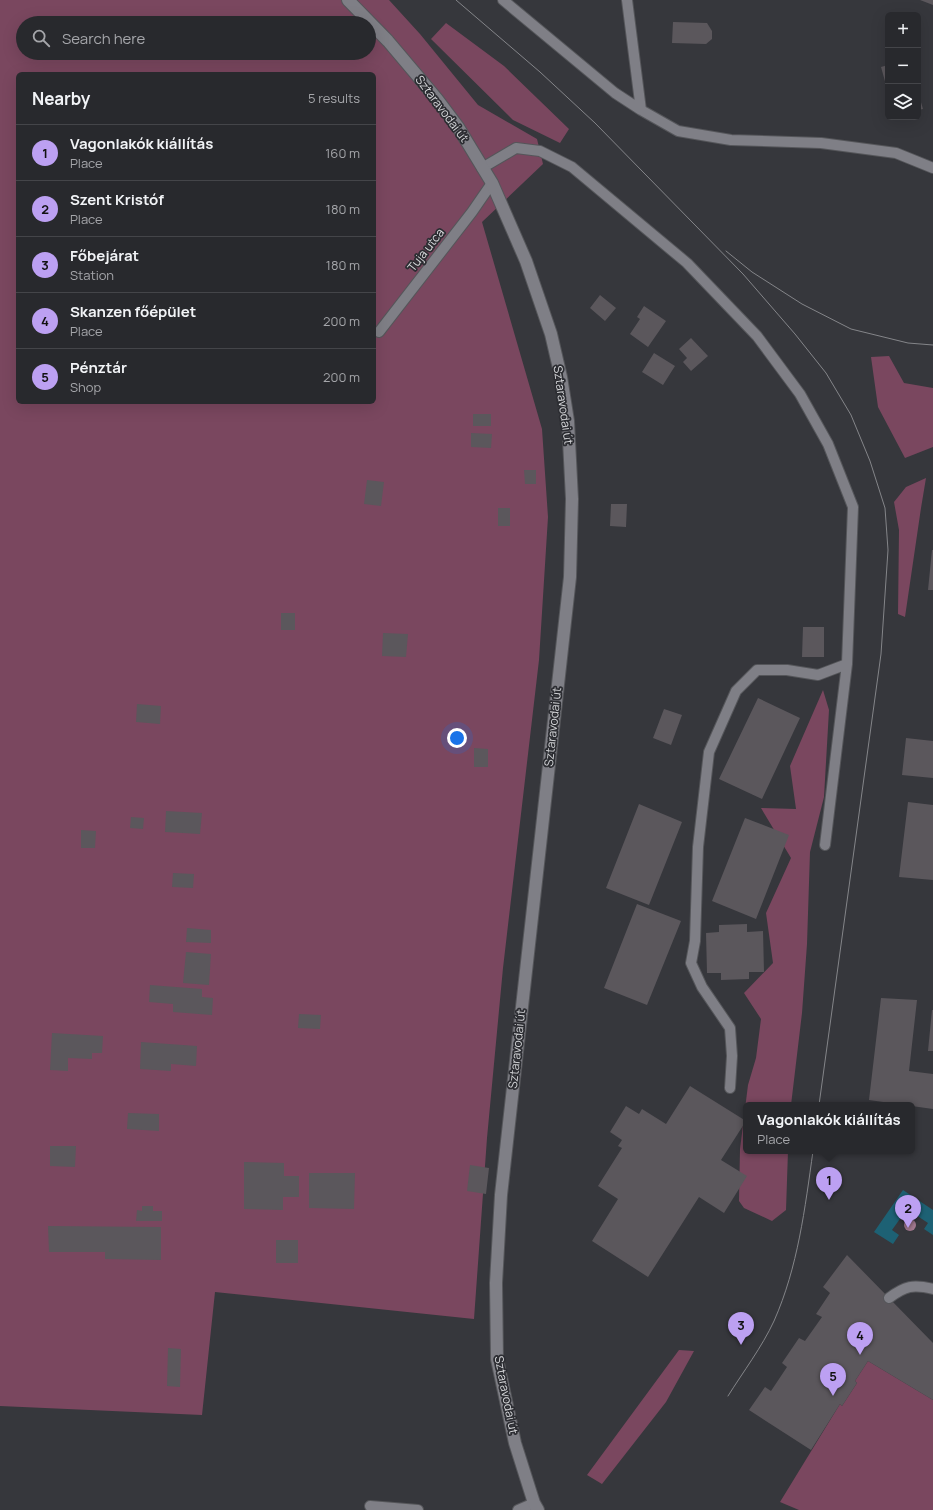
<!DOCTYPE html>
<html lang="en">
<head>
<meta charset="utf-8">
<style>
  :root { --surface:#28292d; --page:#343539; --text:#f1f3f6; --muted:#a5a6aa; --line:#444549; --accent:#bca0f2 }
  body { margin:0; font-family:Manrope,sans-serif; background:var(--page); color:var(--text) }
  .controls { position:absolute; right:12px; top:12px; display:grid; overflow:hidden; border-radius:6px; box-shadow:0 4px 16px #0002 }
  .controls button { width:36px; height:36px; display:grid; place-items:center; padding:0; border:0; border-bottom:1px solid var(--line); background:var(--surface); color:var(--text); font:20px sans-serif }
  .you { position:absolute; left:457px; top:738px; width:14px; height:14px; margin:-10px; border:3px solid #fff; border-radius:50%; background:#1a73e8; box-shadow:0 0 0 6px #1a73e833 }
  .badge { display:grid; place-items:center; width:26px; height:26px; border-radius:50%; background:var(--accent); color:#111; font-size:13px; font-weight:700 }
  .pin { position:absolute; translate:-50% -33px; filter:drop-shadow(0 1px 2px #0008) }
  .pin::after { content:''; position:absolute; top:21px; width:14px; height:12px; background:inherit; clip-path:polygon(0 0,100% 0,50% 100%) }
  .popup { position:absolute; left:743px; top:1102px; width:172px; height:52px; box-sizing:border-box; display:grid; place-content:center; border-radius:6px; background:var(--surface); filter:drop-shadow(0 1px 3px #0005); font-size:13px; white-space:nowrap; color:var(--muted) }
  .popup b { font-size:15px; color:var(--text) }
  .popup::after { content:''; position:absolute; left:50%; top:100%; margin-left:-8px; border:8px solid transparent; border-top-color:var(--surface) }
  .list { margin:0; padding:0; list-style:none }
  h2 { display:flex; justify-content:space-between; align-items:center; height:52px; margin:0; padding:0 16px; font-size:17px }
  h2 small { font-size:13px; font-weight:400; color:var(--muted) }
  .list li { display:grid; grid-template-columns:26px 1fr auto; gap:12px; align-items:center; box-sizing:border-box; height:56px; padding:0 16px; border-top:1px solid var(--line) }
  .list b { display:block; font-size:15px; white-space:nowrap }
  .list p { margin:0; font-size:13px; white-space:nowrap; color:var(--muted) }
  .list em { font-size:13px; font-style:normal; color:var(--muted) }
  .icon { flex:none; width:22px; height:22px; fill:none; stroke:currentColor; stroke-width:2; stroke-linecap:round; stroke-linejoin:round }
  .map { position:relative; flex:none; width:933px; height:1510px; overflow:hidden }
  .search { position:absolute; background:var(--surface); box-shadow:0 4px 16px #0002; left:16px; top:16px; width:360px; height:44px; display:flex; align-items:center; gap:10px; box-sizing:border-box; padding:0 14px; border-radius:22px; color:var(--muted); font-size:15px }
  .panel { position:absolute; background:var(--surface); box-shadow:0 4px 16px #0002; left:16px; top:72px; width:360px; height:332px; border-radius:6px }
  .map>svg:first-child { display:block }
  .green { fill:#7a475f; fill-rule:evenodd }
  .water { fill:#1d6174 }
  .building { fill:#5b575c }
  .lines { fill:none; stroke-linecap:round; stroke-linejoin:round }
  .service-casing { stroke:#55565a; stroke-width:12 }
  .tertiary-casing { stroke:#55565a; stroke-width:14 }
  .service { stroke:#7f7f86; stroke-width:10 }
  .tertiary { stroke:#7f7f86; stroke-width:12 }
  .tram { stroke:#848589; stroke-width:1 }
  .tree { fill:#a1788e }
  .labels { text-anchor:middle; stroke-width:3.5; stroke-linejoin:round; paint-order:stroke }
  .street-label { font-size:12px; fill:#d6d7da; stroke:#2c2d32 }
</style>
</head>
<body>
<div class="map">
<svg width="933" height="1510" viewBox="0 0 933 1510">
  <rect width="100%" height="100%" fill="#36373c"/>
  <!-- green -->
  <path class="green" d="M 0,0 L 389,0 L 420,34 L 478,105 L 537,139 L 543,164 L 482,222 L 542,429 L 548,517 L 539,660 L 503,968 L 487,1138 L 474,1319 L 215,1292 L 202,1415 L 0,1406 ZM 23,23 L 369,23 L 369,53 L 23,53 ZM 18,74 L 374,74 L 374,402 L 18,402 Z
    M 446,23 L 504,66 L 569,129 L 560,143 L 513,120 L 431,39 Z
    M 889,356 L 904,383 L 933,388 L 933,447 L 905,458 L 878,407 L 871,357 Z
    M 926,478 L 921,508 L 905,617 L 898,614 L 899,530 L 894,502 L 906,487 Z
    M 823,690 L 829,710 L 824,797 L 810,852 L 807,944 L 802,1013 L 791,1105 L 746,1105 L 746,1151 L 788,1151 L 786,1210 L 772,1221 L 744,1208 L 739,1201 L 740,1149 L 748,1085 L 756,1058 L 761,1019 L 744,993 L 773,963 L 766,913 L 791,858 L 761,808 L 796,809 L 790,766 Z
    M 679,1350 L 694,1351 L 666,1402 L 602,1484 L 587,1475 Z
    M 868,1361 L 933,1400 L 933,1510 L 799,1510 L 780,1502 L 840,1404 L 842,1406 L 857,1383 L 855,1381 Z"/>
  <!-- water -->
  <path class="water" d="M 903,1190 L 933,1210 L 933,1235 L 924,1229 L 928,1223 L 907,1209 L 892,1230 L 899,1235 L 893,1244 L 874,1232 Z"/>
  <!-- building -->
  <path class="building" d="M 920,0 L 933,0 L 933,5 Z
    M 673,22 L 707,23 L 712,31 L 712,39 L 706,44 L 672,43 Z
    M 888,65 L 888,92 L 881,67 Z
    M 918,92 L 923,109 L 918,110 Z
    M 600,295 L 616,308 L 605,321 L 590,308 Z
    M 644,306 L 666,321 L 648,347 L 630,334 L 640,319 L 637,317 Z
    M 691,338 L 708,356 L 691,371 L 683,362 L 687,358 L 679,349 Z
    M 654,353 L 675,366 L 663,385 L 642,372 Z
    M 473,414 L 491,414 L 491,426 L 473,426 Z
    M 471,433 L 492,434 L 491,448 L 471,447 Z
    M 524,470 L 536,470 L 536,484 L 525,484 Z
    M 367,480 L 384,482 L 381,506 L 364,504 Z
    M 611,504 L 627,504 L 626,527 L 610,526 Z
    M 498,508 L 510,508 L 510,526 L 498,526 Z
    M 932,550 L 933,550 L 933,590 L 928,590 Z
    M 281,613 L 295,613 L 295,630 L 281,630 Z
    M 803,627 L 824,627 L 824,657 L 802,657 Z
    M 383,633 L 408,634 L 406,657 L 382,656 Z
    M 758,698 L 800,718 L 762,799 L 719,779 Z
    M 137,704 L 161,706 L 160,724 L 136,722 Z
    M 664,709 L 682,715 L 671,745 L 653,738 Z
    M 906,738 L 933,741 L 933,778 L 902,775 Z
    M 474,748 L 488,749 L 488,767 L 474,767 Z
    M 908,802 L 933,805 L 933,880 L 899,877 Z
    M 639,804 L 682,822 L 649,905 L 606,888 Z
    M 166,811 L 202,813 L 200,834 L 165,832 Z
    M 131,817 L 144,818 L 143,829 L 130,828 Z
    M 745,818 L 789,835 L 756,919 L 712,901 Z
    M 81,830 L 96,831 L 95,848 L 81,848 Z
    M 173,873 L 194,874 L 193,888 L 172,887 Z
    M 637,904 L 681,921 L 647,1005 L 604,988 Z
    M 747,924 L 747,932 L 763,931 L 764,972 L 749,972 L 749,979 L 721,980 L 721,973 L 707,973 L 706,933 L 719,932 L 719,925 Z
    M 187,928 L 211,930 L 211,943 L 186,942 Z
    M 186,952 L 211,954 L 209,985 L 183,983 Z
    M 150,985 L 202,989 L 202,997 L 213,998 L 212,1015 L 173,1012 L 173,1004 L 149,1002 Z
    M 881,998 L 917,1000 L 909,1071 L 933,1074 L 933,1109 L 869,1100 Z
    M 932,1010 L 933,1010 L 933,1051 L 928,1051 Z
    M 299,1014 L 321,1015 L 320,1029 L 298,1028 Z
    M 52,1033 L 103,1036 L 102,1053 L 92,1053 L 92,1059 L 68,1058 L 68,1071 L 50,1070 Z
    M 141,1042 L 197,1046 L 196,1066 L 171,1064 L 171,1071 L 140,1069 Z
    M 690,1086 L 746,1121 L 721,1160 L 747,1176 L 724,1213 L 699,1197 L 648,1277 L 592,1241 L 618,1199 L 598,1186 L 622,1148 L 618,1146 L 622,1140 L 610,1132 L 626,1106 L 639,1114 L 642,1109 L 666,1124 Z
    M 128,1113 L 159,1114 L 159,1131 L 127,1129 Z
    M 50,1146 L 76,1146 L 75,1167 L 50,1166 Z
    M 244,1162 L 284,1163 L 284,1176 L 299,1176 L 299,1197 L 283,1197 L 283,1210 L 244,1209 Z
    M 470,1165 L 489,1168 L 486,1194 L 467,1191 Z
    M 309,1173 L 355,1173 L 354,1209 L 309,1208 Z
    M 142,1206 L 153,1206 L 153,1211 L 162,1211 L 162,1221 L 136,1221 L 137,1210 L 142,1211 Z
    M 48,1226 L 161,1227 L 161,1260 L 105,1259 L 105,1252 L 49,1252 Z
    M 276,1240 L 298,1240 L 298,1263 L 276,1263 Z
    M 847,1255 L 933,1343 L 933,1400 L 868,1361 L 855,1381 L 857,1383 L 842,1406 L 840,1404 L 811,1450 L 749,1410 L 765,1387 L 771,1391 L 787,1367 L 782,1363 L 799,1338 L 805,1341 L 822,1317 L 816,1314 L 830,1293 L 823,1287 Z
    M 168,1348 L 181,1349 L 180,1387 L 167,1386 Z"/>
  <g class="lines">
    <defs>
      <path id="service" d="M 503,0 L 615,93 L 641,110 L 678,131 L 731,140 L 821,143 L 896,153 L 933,168
        M 627,0 L 641,110
        M 482,168 L 516,148 L 540,151 L 572,167 L 687,263 L 757,336 L 800,394 L 828,444 L 853,507 L 847,664 L 818,675 L 787,670 L 757,670 L 736,691 L 709,752 L 698,847 L 695,941 L 691,963 L 702,987 L 730,1028 L 732,1056 L 730,1088
        M 379,332 L 472,212 L 492,183
        M 825,845 L 847,664
        M 889,1298 C 905,1286 913,1284 933,1289
        M 370,1506 L 418,1510
        M 518,1510 L 534,1503"/>
      <path id="tertiary" d="M 348,0 L 388,41 L 437,99 L 458,127 L 492,183 L 526,261 L 551,334 L 561,377 L 568,421 L 572,499 L 570,577 L 501,1195 L 496,1283 L 497,1359 L 515,1443 L 534,1503 L 538,1510"/>
    </defs>
    <!-- service casing -->
    <use href="#service" class="service-casing"/>
    <!-- tertiary casing -->
    <use href="#tertiary" class="tertiary-casing"/>
    <!-- service -->
    <use href="#service" class="service"/>
    <!-- tertiary -->
    <use href="#tertiary" class="tertiary"/>
    <!-- tram -->
    <path class="tram" d="M 456,0 L 540,72 L 595,123 L 743,274 L 795,334 L 826,373 L 851,415 L 870,461 L 885,508 L 888,550 L 881,654 L 819,1105
      M 726,251 L 752,272 L 802,304 L 851,329 L 908,343 L 933,345
      M 728,1396 C 743,1372 762,1347 774,1321 C 798,1267 805,1208 813,1151"/>
  </g>
  <!-- trees -->
  <circle class="tree" cx="910" cy="1225" r="6"/>
  <g class="labels">
    <!-- street labels -->
    <g class="street-label">
      <text transform="translate(442 109) rotate(53)" y="4">Sztaravodai út</text>
      <text transform="translate(426 250) rotate(-52)" y="4">Tuja utca</text>
      <text transform="translate(563 405) rotate(82)" y="4">Sztaravodai út</text>
      <text transform="translate(553 727) rotate(-84)" y="4">Sztaravodai út</text>
      <text transform="translate(517 1049) rotate(-84)" y="4">Sztaravodai út</text>
      <text transform="translate(506 1395) rotate(79)" y="4">Sztaravodai út</text>
    </g>
  </g>
</svg>
<div class="controls">
<button>+</button>
<button>−</button>
<button><svg class="icon" aria-label="layers" viewBox="0 0 24 24"><path d="M12 4l9 5-9 5-9-5zM3 14l9 5 9-5"/></svg></button>
</div>
<div class="you"></div>
<div class="pin badge" style="left:829px;top:1200px">1</div>
<div class="popup"><b>Vagonlakók kiállítás</b>Place</div>
<div class="pin badge" style="left:908px;top:1228px">2</div>
<div class="pin badge" style="left:741px;top:1345px">3</div>
<div class="pin badge" style="left:860px;top:1355px">4</div>
<div class="pin badge" style="left:833px;top:1396px">5</div>
<div class="search"><svg class="icon" aria-label="search" viewBox="0 0 24 24"><circle cx="10" cy="10" r="6"/><path d="M15 15l6 6"/></svg>Search here</div>
<section class="panel">
<h2>Nearby<small>5 results</small></h2>
<ul class="list">
<li><span class="badge">1</span><div><b>Vagonlakók kiállítás</b><p>Place</p></div><em>160 m</em></li>
<li><span class="badge">2</span><div><b>Szent Kristóf</b><p>Place</p></div><em>180 m</em></li>
<li><span class="badge">3</span><div><b>Főbejárat</b><p>Station</p></div><em>180 m</em></li>
<li><span class="badge">4</span><div><b>Skanzen főépület</b><p>Place</p></div><em>200 m</em></li>
<li><span class="badge">5</span><div><b>Pénztár</b><p>Shop</p></div><em>200 m</em></li>
</ul>
</section>
</div>
</body>
</html>
